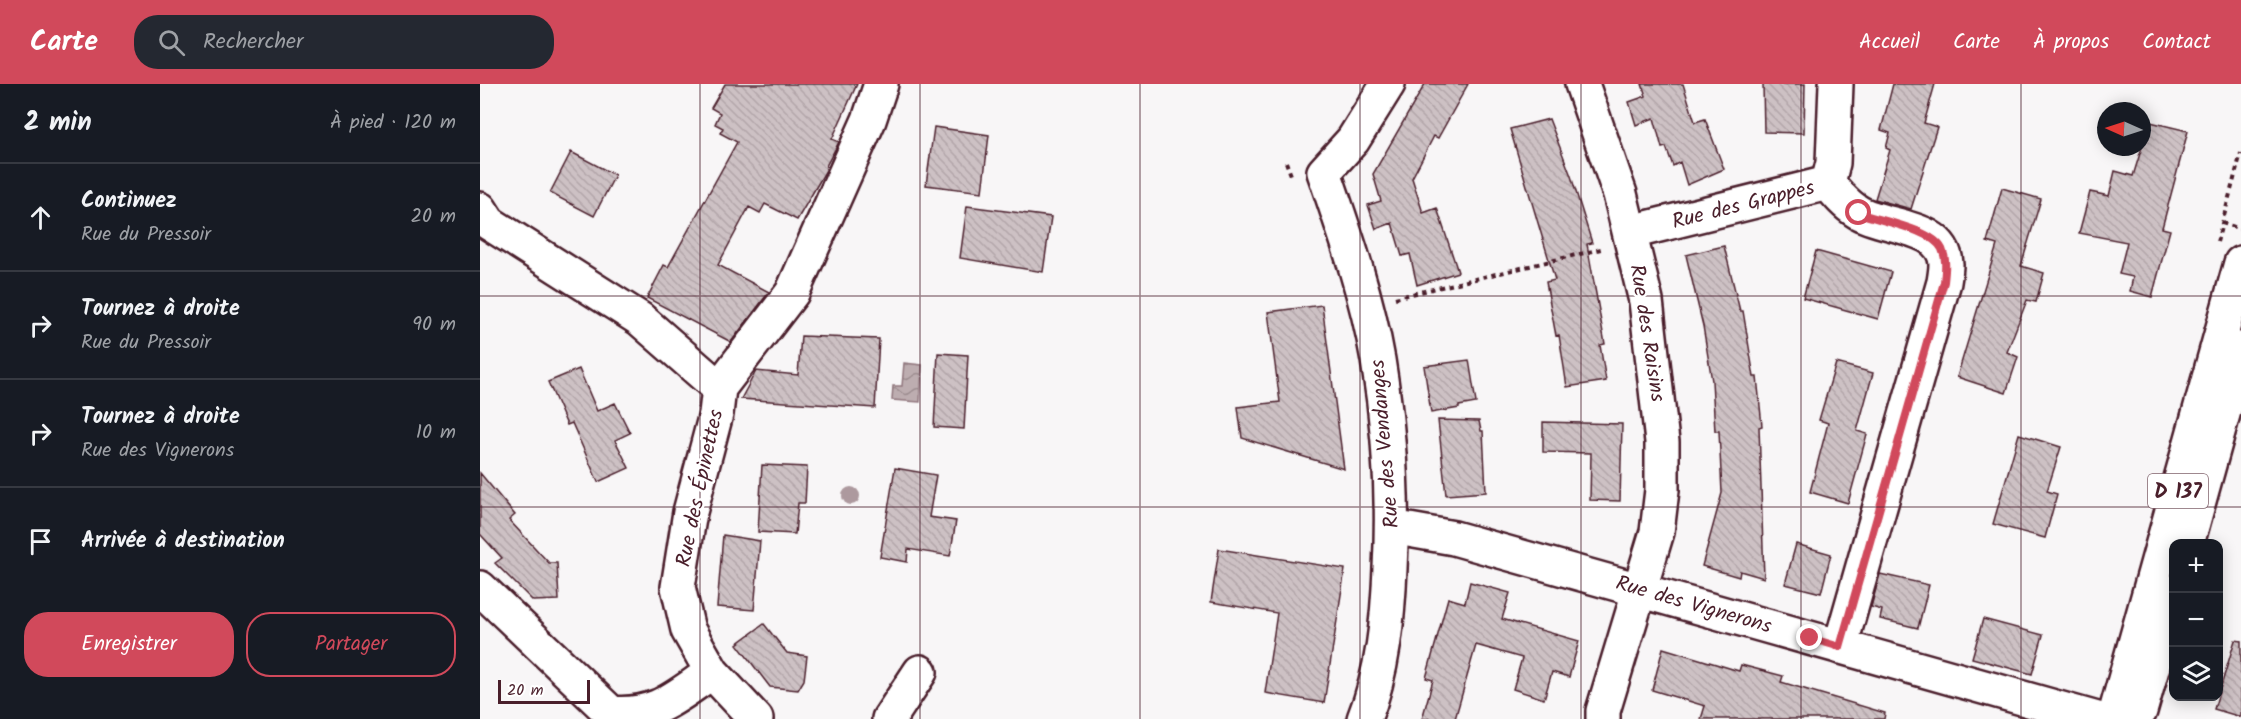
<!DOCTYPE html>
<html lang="fr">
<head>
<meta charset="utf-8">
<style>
  :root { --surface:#171b24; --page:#242831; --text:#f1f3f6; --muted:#9ea1a6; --line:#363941; --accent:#d1495b }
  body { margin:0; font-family:Kalam,sans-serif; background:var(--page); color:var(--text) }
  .controls { position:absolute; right:18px; bottom:18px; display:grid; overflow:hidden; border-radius:12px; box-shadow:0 3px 15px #0003 }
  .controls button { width:54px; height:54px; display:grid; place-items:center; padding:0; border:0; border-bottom:2px solid var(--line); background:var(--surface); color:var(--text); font:30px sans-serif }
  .compass { position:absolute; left:1617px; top:18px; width:54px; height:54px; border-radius:50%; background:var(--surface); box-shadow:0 3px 15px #0003; rotate:273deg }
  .scale { position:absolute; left:18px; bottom:15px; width:92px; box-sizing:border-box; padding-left:6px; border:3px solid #4a1f2b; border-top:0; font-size:16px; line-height:21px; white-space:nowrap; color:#4a1f2b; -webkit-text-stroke:4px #fff; paint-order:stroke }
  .stop { position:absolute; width:18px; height:18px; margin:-14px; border:4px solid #d1495b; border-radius:50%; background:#fff }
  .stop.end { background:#d1495b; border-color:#fff; box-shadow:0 2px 6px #0008 }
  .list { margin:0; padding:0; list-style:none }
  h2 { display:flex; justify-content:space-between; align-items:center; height:78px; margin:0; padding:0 24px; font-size:26px }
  h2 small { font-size:20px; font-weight:400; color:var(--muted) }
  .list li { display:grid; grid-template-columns:39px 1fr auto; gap:18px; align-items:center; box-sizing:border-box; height:108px; padding:0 24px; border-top:2px solid var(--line) }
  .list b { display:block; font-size:22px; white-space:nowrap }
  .list p { margin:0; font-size:20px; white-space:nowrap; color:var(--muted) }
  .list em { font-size:20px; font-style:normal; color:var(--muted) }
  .actions { display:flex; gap:12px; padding:18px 24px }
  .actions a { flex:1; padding:14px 0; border:2px solid var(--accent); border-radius:24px; text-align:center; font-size:21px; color:var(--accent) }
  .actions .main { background:var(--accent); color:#fff }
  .icon { flex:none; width:33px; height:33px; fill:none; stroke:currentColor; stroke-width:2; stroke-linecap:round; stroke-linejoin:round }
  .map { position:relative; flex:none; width:1761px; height:635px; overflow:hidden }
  header { display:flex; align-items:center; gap:36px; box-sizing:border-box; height:84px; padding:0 30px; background:var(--accent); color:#fff }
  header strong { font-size:28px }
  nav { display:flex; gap:33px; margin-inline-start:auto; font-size:21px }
  .search { width:420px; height:54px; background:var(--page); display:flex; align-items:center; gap:15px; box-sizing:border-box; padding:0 21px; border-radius:24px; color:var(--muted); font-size:22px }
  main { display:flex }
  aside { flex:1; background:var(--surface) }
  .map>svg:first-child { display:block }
  .water { fill:url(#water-waves); stroke:#8f747b; stroke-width:1.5 }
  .building { fill:url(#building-back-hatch); stroke:#4a1f2b; stroke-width:1.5 }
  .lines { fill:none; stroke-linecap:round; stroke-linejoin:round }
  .minor-casing { stroke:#4a1f2b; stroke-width:38 }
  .major-casing { stroke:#4a1f2b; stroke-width:38 }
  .path { stroke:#4a1f2b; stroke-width:4; stroke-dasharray:4.5 4.5; stroke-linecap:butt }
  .minor { stroke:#fff; stroke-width:33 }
  .major { stroke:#fff; stroke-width:33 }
  .tree { fill:#ad999e }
  .route { stroke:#d1495b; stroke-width:8 }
  .grid { fill:none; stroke:#4a1f2b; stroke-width:1.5; stroke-opacity:0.55 }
  .labels { text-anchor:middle; stroke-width:5; stroke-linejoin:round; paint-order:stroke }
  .shield { fill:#fff; stroke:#80626b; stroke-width:1.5 }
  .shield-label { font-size:20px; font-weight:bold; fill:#4a1f2b }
  .street-label { font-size:21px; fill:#4a1f2b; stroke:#fff }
</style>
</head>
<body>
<header>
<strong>Carte</strong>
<div class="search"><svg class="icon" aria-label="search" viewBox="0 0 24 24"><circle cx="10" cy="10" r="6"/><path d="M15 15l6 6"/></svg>Rechercher</div>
<nav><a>Accueil</a><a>Carte</a><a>À propos</a><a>Contact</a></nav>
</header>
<main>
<aside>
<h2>2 min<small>À pied · 120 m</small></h2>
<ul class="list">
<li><svg class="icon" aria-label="ahead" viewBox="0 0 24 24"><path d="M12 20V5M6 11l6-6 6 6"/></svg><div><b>Continuez</b><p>Rue du Pressoir</p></div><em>20 m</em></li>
<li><svg class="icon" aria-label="right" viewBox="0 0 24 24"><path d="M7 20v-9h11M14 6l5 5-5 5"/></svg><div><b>Tournez à droite</b><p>Rue du Pressoir</p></div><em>90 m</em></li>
<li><svg class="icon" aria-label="right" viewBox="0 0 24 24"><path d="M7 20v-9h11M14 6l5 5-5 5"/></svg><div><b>Tournez à droite</b><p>Rue des Vignerons</p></div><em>10 m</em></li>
<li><svg class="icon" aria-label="arrive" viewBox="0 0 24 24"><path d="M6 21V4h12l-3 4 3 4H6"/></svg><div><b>Arrivée à destination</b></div></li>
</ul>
<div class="actions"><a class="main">Enregistrer</a><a>Partager</a></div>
</aside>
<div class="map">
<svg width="1761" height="635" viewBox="0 0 1761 635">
  <defs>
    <pattern id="water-waves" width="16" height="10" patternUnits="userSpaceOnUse" patternTransform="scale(1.5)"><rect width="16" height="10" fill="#bdadb0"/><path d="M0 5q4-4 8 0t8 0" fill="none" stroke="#9c8c8f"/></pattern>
    <pattern id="building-back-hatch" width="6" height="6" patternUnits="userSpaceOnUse" patternTransform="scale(1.5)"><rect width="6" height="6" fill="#cdc1c4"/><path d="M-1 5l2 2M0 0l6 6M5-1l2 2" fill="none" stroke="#b2a5a9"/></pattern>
  </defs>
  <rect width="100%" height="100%" fill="#f8f6f7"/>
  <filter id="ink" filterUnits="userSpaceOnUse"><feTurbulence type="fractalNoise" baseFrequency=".0167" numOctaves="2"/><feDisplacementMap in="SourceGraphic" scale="12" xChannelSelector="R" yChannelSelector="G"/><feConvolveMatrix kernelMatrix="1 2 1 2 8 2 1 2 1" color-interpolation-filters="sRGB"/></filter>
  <g filter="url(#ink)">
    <!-- water -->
    <path class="water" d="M 424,279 L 442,281 L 440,318 L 412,316 L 413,302 L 422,302 Z"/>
    <!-- building -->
    <path class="building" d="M 245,0 L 377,0 L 352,55 L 359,58 L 346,82 L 348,83 L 346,86 L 317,136 L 285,120 L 280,129 L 269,123 L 238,181 L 289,208 L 251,258 L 167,214 L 184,181 L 188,183 L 257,58 L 240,49 L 243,44 L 235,40 L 240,29 L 231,24 Z
      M 945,0 L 988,0 L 958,54 L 954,52 L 932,94 L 943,129 L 957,124 L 978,188 L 937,201 L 930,170 L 922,172 L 912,139 L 896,145 L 888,121 L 901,117 L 893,90 Z
      M 1162,0 L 1203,0 L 1215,38 L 1225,35 L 1244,85 L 1207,101 L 1200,78 L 1193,82 L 1186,63 L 1182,64 L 1174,34 L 1156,41 L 1149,18 L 1166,12 Z
      M 1283,0 L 1325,0 L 1324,49 L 1284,48 Z
      M 1413,0 L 1455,0 L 1444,39 L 1457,43 L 1431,125 L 1395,115 L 1410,66 L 1406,64 L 1410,49 L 1401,46 Z
      M 1069,35 L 1091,92 L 1112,159 L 1107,160 L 1125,260 L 1120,261 L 1126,297 L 1087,303 L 1079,251 L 1076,252 L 1066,198 L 1075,196 L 1030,45 Z
      M 1662,36 L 1708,47 L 1682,144 L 1690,146 L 1672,213 L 1650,207 L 1653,193 L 1639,190 L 1647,158 L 1599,149 L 1610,108 L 1629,112 L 1635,87 L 1653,92 L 1662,63 Z
      M 454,43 L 509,51 L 502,108 L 446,101 Z
      M 91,68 L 135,91 L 114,132 L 70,109 Z
      M 1522,104 L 1561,115 L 1541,182 L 1564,189 L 1556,218 L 1547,216 L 1527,268 L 1538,273 L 1526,309 L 1477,293 L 1517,161 L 1507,158 Z
      M 487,122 L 571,133 L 563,188 L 480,174 Z
      M 1244,162 L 1260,227 L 1263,227 L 1274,293 L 1277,293 L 1282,342 L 1279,343 L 1284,494 L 1260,487 L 1259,493 L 1222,482 L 1242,409 L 1239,347 L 1235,347 L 1232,297 L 1223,242 L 1206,171 Z
      M 1336,167 L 1411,188 L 1398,235 L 1323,214 Z
      M 842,221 L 864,385 L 762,354 L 758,323 L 800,318 L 788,228 Z
      M 321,252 L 399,255 L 395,324 L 261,315 L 276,287 L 318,291 Z
      M 458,269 L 488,271 L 484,345 L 454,343 Z
      M 989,276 L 996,319 L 979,322 L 979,324 L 951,329 L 944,282 Z
      M 1356,279 L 1393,289 L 1377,347 L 1387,350 L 1368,419 L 1330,408 L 1348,339 L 1339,336 Z
      M 99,285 L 117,327 L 135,319 L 150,349 L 135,356 L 149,384 L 118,398 L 92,339 L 87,341 L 68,298 Z
      M 958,336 L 999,337 L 1001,347 L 1003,347 L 1006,408 L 966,411 Z
      M 1063,338 L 1142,340 L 1140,417 L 1110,416 L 1111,369 L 1063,368 Z
      M 1539,350 L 1581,363 L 1567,407 L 1577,410 L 1565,454 L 1513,440 Z
      M 282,381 L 327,383 L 325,419 L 318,419 L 315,450 L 278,448 Z
      M 415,384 L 456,391 L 449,433 L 476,437 L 470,472 L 428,465 L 427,478 L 400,473 Z
      M 0,389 L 35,431 L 29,436 L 69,479 L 77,479 L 79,516 L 53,517 L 15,479 L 22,474 L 0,450 Z
      M 243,451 L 280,457 L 274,526 L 237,523 Z
      M 1316,460 L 1351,470 L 1341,509 L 1305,500 Z
      M 739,465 L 865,485 L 844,619 L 785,609 L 797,529 L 731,518 Z
      M 1400,490 L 1449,501 L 1438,544 L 1400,535 L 1402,526 L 1391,523 Z
      M 990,498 L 1030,509 L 1022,535 L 1099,557 L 1089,593 L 1072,588 L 1064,615 L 1033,605 L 1042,574 L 996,561 L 975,635 L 942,635 L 953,596 L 946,594 L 968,514 L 985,519 Z
      M 1503,535 L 1563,551 L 1552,590 L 1492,574 Z
      M 284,540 L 307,569 L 327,572 L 324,596 L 318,606 L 290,603 L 257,560 Z
      M 1755,556 L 1761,557 L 1761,633 L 1734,625 Z
      M 1183,564 L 1259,587 L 1261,581 L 1303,592 L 1301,598 L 1405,629 L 1404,635 L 1221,635 L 1225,622 L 1172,606 Z"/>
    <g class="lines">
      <defs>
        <path id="minor" d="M 1102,0 L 1140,110 L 1166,217 L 1182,358 L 1182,406 L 1177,448 L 1123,627 L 1123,635
          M 1348,99 C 1357,110 1366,121 1378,128 C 1404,144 1464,140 1466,180 C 1466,186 1465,192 1464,198 L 1360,563
          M 0,125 L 9,139 L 160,235 L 239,304 L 236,330 L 210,428 L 198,503 L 208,546 L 232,588 L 276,635
          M 1151,148 L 1348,99 L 1353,79 L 1356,0
          M 239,304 L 312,209 L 389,36 L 401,0
          M 912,443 L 974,454 L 1617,635
          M 0,504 L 131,629 C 177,633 196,612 232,588
          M 409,635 L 440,588
          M 884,635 C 903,588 908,535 910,484 C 914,414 909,344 898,276 C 887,212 865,149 844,88 L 873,56 L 908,0"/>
        <path id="major" d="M 1707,460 L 1761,265
          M 1660,627 L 1694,508
          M 1634,635 L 1761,179"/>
      </defs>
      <!-- minor casing -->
      <use href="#minor" class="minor-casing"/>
      <!-- major casing -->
      <use href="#major" class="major-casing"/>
      <!-- path -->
      <path class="path" d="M 806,78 L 811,91
        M 1742,139 L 1761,145
        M 1737,158 L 1761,69
        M 915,214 L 1121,165"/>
      <!-- minor -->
      <use href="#minor" class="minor"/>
      <!-- major -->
      <use href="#major" class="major"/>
    </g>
    <!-- trees -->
    <circle class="tree" cx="371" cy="412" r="9"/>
  </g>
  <g class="lines" filter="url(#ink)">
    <!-- route -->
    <path class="route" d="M 1330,554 L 1360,563 L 1464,198 C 1465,187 1467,176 1462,165 C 1452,145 1400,137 1379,129"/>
  </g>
  <!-- grid -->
  <path class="grid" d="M 220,0 L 220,635M 440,0 L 440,635M 660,0 L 660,635M 880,0 L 880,635M 1101,0 L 1101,635M 1321,0 L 1321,635M 1541,0 L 1541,635M 0,212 L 1761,212M 0,423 L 1761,423"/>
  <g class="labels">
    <!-- shield labels -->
    <rect class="shield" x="1668" y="390" width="60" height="34" rx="4.5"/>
    <g class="shield-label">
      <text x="1698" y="414">D 137</text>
    </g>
    <!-- street labels -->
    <g class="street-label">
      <text transform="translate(1263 120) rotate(-14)" y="7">Rue des Grappes</text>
      <text transform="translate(1168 249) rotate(81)" y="7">Rue des Raisins</text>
      <text transform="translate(904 360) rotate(-95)" y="7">Rue des Vendanges</text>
      <text transform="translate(219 404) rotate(-78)" y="7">Rue des Épinettes</text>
      <text transform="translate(1214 520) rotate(16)" y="7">Rue des Vignerons</text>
    </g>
  </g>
</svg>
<div class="controls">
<button>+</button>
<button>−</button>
<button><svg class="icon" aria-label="layers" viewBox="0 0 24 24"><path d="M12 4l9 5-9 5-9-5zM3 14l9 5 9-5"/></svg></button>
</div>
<svg class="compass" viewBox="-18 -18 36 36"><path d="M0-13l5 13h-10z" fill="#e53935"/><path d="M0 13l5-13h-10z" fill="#9ea1a6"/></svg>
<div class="scale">20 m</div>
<div class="stop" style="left:1379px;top:129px"></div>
<div class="stop end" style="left:1330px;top:554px"></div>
</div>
</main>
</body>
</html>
